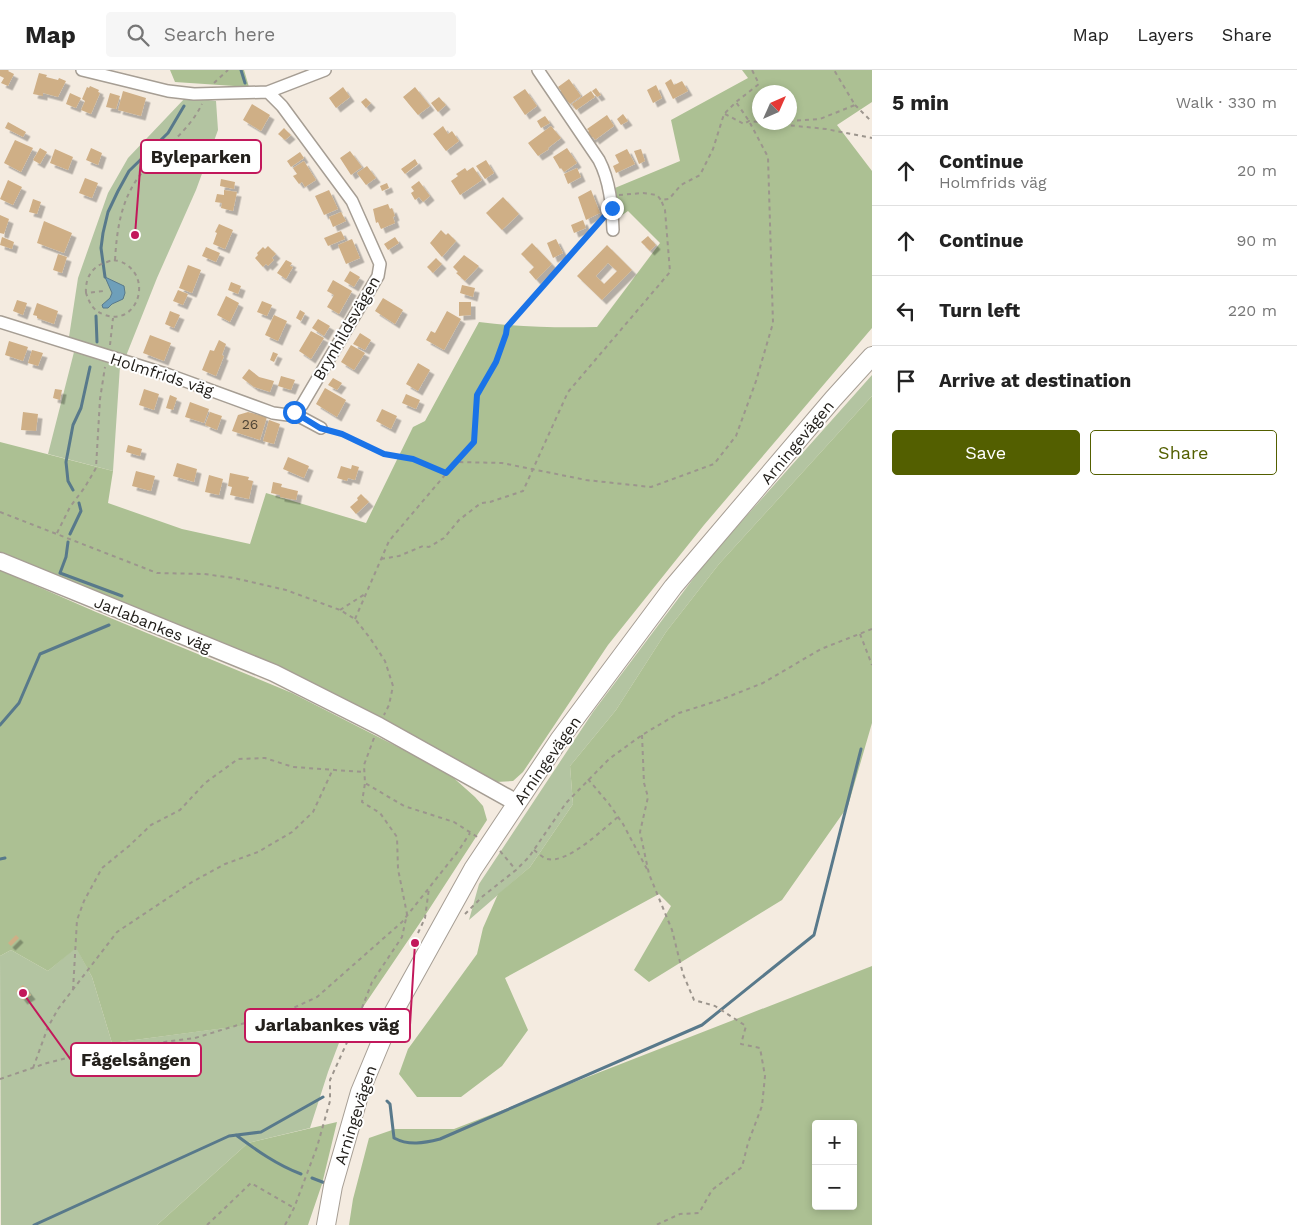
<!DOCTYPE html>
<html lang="en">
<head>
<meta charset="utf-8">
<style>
  :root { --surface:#fff; --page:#f6f6f6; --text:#222; --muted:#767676; --line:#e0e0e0; --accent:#535f00 }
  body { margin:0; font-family:"Work Sans",sans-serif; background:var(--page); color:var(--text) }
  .controls { position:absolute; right:15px; bottom:15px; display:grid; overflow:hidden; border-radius:5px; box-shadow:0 2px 8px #0003 }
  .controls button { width:45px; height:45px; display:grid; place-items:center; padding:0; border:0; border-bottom:1px solid var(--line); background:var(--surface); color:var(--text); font:25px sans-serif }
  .compass { position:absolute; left:752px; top:15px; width:45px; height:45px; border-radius:50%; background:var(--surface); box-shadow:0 2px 8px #0003; rotate:45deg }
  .stop { position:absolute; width:15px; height:15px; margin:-11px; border:4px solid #1a73e8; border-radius:50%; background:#fff }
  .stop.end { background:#1a73e8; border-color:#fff; box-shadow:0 1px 5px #0008 }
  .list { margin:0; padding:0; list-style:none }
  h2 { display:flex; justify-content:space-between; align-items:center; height:65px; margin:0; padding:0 20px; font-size:21px }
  h2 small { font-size:16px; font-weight:400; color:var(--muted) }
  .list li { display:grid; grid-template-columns:32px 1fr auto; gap:15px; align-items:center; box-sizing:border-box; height:70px; padding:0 20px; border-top:1px solid var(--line) }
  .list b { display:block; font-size:19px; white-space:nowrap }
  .list p { margin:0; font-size:16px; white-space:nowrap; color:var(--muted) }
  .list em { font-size:16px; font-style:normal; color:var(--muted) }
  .actions { display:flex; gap:10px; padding:15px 20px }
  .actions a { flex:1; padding:11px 0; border:1px solid var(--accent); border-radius:5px; text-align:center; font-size:18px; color:var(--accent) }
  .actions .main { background:var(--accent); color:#fff }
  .icon { flex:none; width:28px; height:28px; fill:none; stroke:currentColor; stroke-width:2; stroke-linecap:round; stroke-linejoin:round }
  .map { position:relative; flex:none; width:872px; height:1155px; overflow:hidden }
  header { display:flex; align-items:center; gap:30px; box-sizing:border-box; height:70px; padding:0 25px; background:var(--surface); border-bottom:1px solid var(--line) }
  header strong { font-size:24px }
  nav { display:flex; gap:28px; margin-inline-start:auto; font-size:18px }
  .search { width:350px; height:45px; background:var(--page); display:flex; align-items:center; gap:12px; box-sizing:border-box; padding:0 18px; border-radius:5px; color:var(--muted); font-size:19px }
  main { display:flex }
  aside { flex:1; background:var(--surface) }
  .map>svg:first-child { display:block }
  .green { fill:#b3c4a1 }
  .forest { fill:#acc093; fill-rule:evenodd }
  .water { fill:#6e9fba; stroke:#58798b }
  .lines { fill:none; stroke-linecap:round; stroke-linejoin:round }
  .stream { stroke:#58798b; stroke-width:3 }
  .building { fill:#cfaf86; fill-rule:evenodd; filter:url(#shadow) }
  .minor-casing { stroke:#a69e94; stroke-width:14 }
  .secondary-casing { stroke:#a69e94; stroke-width:19 }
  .primary-casing { stroke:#a69e94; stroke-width:20 }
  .path { stroke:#9c958d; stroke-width:2; stroke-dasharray:4 4; stroke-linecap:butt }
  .minor { stroke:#fff; stroke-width:11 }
  .secondary { stroke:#fff; stroke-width:16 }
  .primary { stroke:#fff; stroke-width:18 }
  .route { stroke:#1a73e8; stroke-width:6 }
  .labels { text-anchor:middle; stroke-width:4; stroke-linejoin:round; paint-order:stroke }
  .number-label { font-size:14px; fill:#4e4436 }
  .street-label { font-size:16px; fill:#23201c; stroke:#fff }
  .leader { fill:none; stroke:#c2185b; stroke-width:2 }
  .callout-dot { fill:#c2185b; stroke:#fff; stroke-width:2 }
  .callout { fill:#fff; stroke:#c2185b; stroke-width:2 }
  .callout-label { font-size:18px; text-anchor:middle; font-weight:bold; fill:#23201c }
</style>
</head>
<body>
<header>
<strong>Map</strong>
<div class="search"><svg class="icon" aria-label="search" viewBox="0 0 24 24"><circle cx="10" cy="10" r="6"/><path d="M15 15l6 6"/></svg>Search here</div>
<nav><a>Map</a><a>Layers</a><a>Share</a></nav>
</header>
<main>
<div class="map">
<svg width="872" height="1155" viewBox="0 0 872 1155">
  <defs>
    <filter id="shadow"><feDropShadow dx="4.5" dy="4.5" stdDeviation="0" flood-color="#0004"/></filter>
  </defs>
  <rect width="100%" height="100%" fill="#f4ebe0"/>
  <!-- green -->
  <path class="green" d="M 186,27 L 216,31 L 218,60 L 196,120 L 157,208 L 126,286 L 69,267 L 78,208 L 108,123 L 128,88 Z
    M 74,282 L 120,296 L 113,401 L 48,384 Z
    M 872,305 L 872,326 L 719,494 L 666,562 L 616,640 L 570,696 L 573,734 L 530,797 L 469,850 L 479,814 L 593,642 L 708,489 Z
    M 76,877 L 92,907 L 112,973 L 351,941 L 328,1002 L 310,1058 L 248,1073 L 157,1155 L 1,1155 L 0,886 L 11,880 L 48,901 Z"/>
  <!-- forest -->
  <path class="forest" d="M 170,0 L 244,0 L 249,17 L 175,12 Z
    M 742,0 L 872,0 L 872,32 L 837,55 L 872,101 L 872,258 L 704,455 L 608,575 L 523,702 L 513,711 L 496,712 L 363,639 L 266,592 L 0,482 L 0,372 L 113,401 L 108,433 L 182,459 L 250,474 L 266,423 L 366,453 L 413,357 L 425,351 L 479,252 C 517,257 558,258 597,257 L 660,173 L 628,141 L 615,150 L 610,120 L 680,91 L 671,50 L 748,8 ZM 759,22 L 789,22 L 789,52 L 759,52 Z
    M 872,326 L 872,653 L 848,736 L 782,830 L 649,912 L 634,900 L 671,836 L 659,824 L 505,908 L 528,960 L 502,996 L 461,1027 L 417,1027 L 399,1004 L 408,979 L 477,884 L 483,858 L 498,824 L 530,797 L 573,734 L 570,696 L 616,640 L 666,562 L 719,494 Z
    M 0,500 L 96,542 L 292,623 L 447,702 L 475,727 L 483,736 L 487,750 L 426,844 L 361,940 L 112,973 L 92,907 L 76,878 L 48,901 L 11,880 L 0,886 Z
    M 872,896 L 872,1155 L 349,1155 L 353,1129 L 369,1068 L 395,1059 L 454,1059 ZM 816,1054 L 853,1054 L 853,1136 L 816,1136 Z
    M 337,1052 L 322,1114 L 308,1155 L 157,1155 L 248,1073 Z"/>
  <!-- water -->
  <path class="water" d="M 105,207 L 124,216 L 125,223 L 123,229 L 112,234 L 108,238 L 103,238 L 102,235 L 110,228 L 112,223 Z"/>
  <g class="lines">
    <!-- stream -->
    <path class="stream" d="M 241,0 L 245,13
      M 105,207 L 101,178 L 103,163 L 108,142 L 118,121 L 129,101 L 168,63 L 184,36
      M 96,246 L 97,272
      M 73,420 L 68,411 L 66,392 L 73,355 L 81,338 L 90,297
      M 70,464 L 81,441 L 79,433
      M 68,472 L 66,487 L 60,503 L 122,526
      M 0,655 L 19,633 L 40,584 L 109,555
      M 0,789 L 5,788
      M 387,1031 L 390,1034 L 394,1068 C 409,1076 424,1073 440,1069 L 702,955 L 814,865 L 861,679
      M 236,1065 C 256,1080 277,1095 301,1104
      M 312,1108 L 325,1113
      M 34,1155 L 229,1066 L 261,1062 L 323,1027"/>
  </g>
  <!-- building -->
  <path class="building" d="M 0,0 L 9,0 L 8,1 L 14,4 L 8,16 L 1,13 L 4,8 L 0,6 Z
    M 39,3 L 47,5 L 46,7 L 58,10 L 59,8 L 66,11 L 58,27 L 43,23 L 43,26 L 33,24 Z
    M 569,9 L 581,26 L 570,34 L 559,22 L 561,21 L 558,17 Z
    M 671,9 L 674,15 L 682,11 L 688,21 L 673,29 L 665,13 Z
    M 656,15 L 662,28 L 653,33 L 647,20 Z
    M 90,16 L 99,20 L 98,22 L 100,23 L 91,44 L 81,40 L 85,31 L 82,29 L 87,17 L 89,18 Z
    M 343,17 L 350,27 L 336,38 L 329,28 Z
    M 415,17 L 430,36 L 418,45 L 403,27 Z
    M 596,18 L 601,25 L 597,27 L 592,21 Z
    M 525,19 L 537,36 L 525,45 L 513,27 Z
    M 123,21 L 146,28 L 141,46 L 118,40 Z
    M 591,21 L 595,27 L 576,40 L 572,34 Z
    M 70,23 L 81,28 L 76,38 L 66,34 Z
    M 110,23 L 120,26 L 116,39 L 106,37 Z
    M 439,27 L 446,35 L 438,42 L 431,33 Z
    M 366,28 L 371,33 L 366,38 L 361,32 Z
    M 252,34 L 270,45 L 261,61 L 243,50 Z
    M 623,44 L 628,51 L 621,55 L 617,49 Z
    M 607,45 L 614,56 L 595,70 L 593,67 L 591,69 L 587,63 L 589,61 L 587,59 Z
    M 545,46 L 550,53 L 541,58 L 537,51 Z
    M 8,52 L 26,62 L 23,67 L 5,58 Z
    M 443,56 L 448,64 L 452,61 L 459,71 L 446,81 L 433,64 Z
    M 551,56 L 561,68 L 548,78 L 549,79 L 538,86 L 528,73 Z
    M 284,58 L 291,65 L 285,70 L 278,64 Z
    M 15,70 L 33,78 L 21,102 L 4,93 Z
    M 40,78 L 47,82 L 40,94 L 33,90 Z
    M 91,78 L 102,83 L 98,95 L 86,90 Z
    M 567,78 L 577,93 L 564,102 L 561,98 L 560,99 L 553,87 Z
    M 55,79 L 73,87 L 68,100 L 50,93 Z
    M 627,79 L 635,94 L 616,103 L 613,96 L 619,93 L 615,85 Z
    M 641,79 L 645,91 L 639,94 L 634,81 Z
    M 350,81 L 362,97 L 351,105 L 340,88 Z
    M 300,82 L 304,88 L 291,97 L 287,91 Z
    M 415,89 L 418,94 L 405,104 L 401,99 Z
    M 486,90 L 494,103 L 485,109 L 476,96 Z
    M 304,91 L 316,110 L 305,117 L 302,112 L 299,114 L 293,106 L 297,104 L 293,98 Z
    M 367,96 L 376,108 L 366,115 L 357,103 Z
    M 473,97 L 482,110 L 460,125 L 451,111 L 458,106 L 456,104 L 465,98 L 467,101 Z
    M 577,98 L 581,107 L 568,114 L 564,104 Z
    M 85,108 L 98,113 L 92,128 L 79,123 Z
    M 221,109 L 235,112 L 234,119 L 220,116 Z
    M 8,110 L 22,117 L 13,135 L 0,129 Z
    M 419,111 L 430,126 L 423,132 L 419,127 L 415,130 L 411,123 L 414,121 L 411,117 Z
    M 387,113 L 389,118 L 382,121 L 380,116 Z
    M 224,120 L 237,122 L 233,141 L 221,138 L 222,133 L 215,132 L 217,124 L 224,125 Z
    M 329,120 L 338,139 L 324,145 L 315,126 Z
    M 591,120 L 600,143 L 586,150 L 578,127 Z
    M 503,127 L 519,144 L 502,160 L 486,143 Z
    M 33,129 L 41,132 L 37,144 L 29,142 Z
    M 388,134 L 390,139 L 392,138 L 395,146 L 393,147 L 395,153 L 381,159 L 378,152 L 376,153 L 373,139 Z
    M 341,142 L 346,151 L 333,157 L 329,147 Z
    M 0,145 L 9,149 L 4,164 L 0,163 Z
    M 583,150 L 586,158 L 574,163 L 571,155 Z
    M 44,151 L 72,163 L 64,183 L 37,173 Z
    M 219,154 L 233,160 L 225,179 L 213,174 L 217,163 L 215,162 Z
    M 441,160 L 446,165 L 448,163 L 456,171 L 442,187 L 430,173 Z
    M 341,161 L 345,169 L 328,176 L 324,168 Z
    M 648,166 L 656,175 L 650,181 L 641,172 Z
    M 2,167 L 14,172 L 12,179 L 0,175 Z
    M 395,167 L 399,173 L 388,180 L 384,174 Z
    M 352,169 L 360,188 L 346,194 L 338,175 Z
    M 556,169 L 563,183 L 553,188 L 547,173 Z
    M 532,173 L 552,194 L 536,210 L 529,202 L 534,197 L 521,184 Z
    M 607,175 L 632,200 L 602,230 L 577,206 ZM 608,193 L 617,201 L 604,214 L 596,206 Z
    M 268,176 L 276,184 L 272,188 L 274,190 L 268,196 L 266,194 L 263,197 L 255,188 L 258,185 L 257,183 L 263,177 L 265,179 Z
    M 206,177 L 220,183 L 216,192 L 202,186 Z
    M 58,184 L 67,187 L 62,203 L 53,200 Z
    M 464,185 L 479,196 L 465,211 L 456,203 L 458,202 L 453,197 Z
    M 436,188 L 442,194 L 433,203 L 427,197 Z
    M 286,190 L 292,193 L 290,196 L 293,197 L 286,209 L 277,203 Z
    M 188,195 L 201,200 L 192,223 L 179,218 Z
    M 350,201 L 360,207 L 354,217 L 344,211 Z
    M 333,210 L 352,221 L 339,244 L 327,237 L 334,225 L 327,221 Z
    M 231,212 L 241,216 L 238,224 L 228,220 Z
    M 462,215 L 475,218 L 473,227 L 460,223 Z
    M 178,220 L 188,224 L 183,235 L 173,231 Z
    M 226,226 L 239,233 L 230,252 L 217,245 Z
    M 383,228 L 403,240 L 395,254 L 375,241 Z
    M 17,230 L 27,233 L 23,245 L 13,241 Z
    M 262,231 L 272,235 L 267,246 L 257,242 Z
    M 459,232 L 471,232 L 471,245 L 459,246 Z
    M 37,233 L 58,241 L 54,254 L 37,248 L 37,246 L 33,245 Z
    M 300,240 L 305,243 L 301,251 L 296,248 Z
    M 170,241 L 180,245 L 174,258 L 165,254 Z
    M 447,241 L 461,249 L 444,280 L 426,270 L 431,261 L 435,263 Z
    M 274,245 L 287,251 L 278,271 L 265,265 Z
    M 318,249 L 330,256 L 324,266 L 312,258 Z
    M 311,261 L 324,268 L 311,289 L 299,281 Z
    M 360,263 L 371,270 L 365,280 L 353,274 Z
    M 150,265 L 171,273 L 164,291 L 143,283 Z
    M 219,270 L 226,274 L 222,285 L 224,286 L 216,306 L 202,300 L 210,280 L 214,281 Z
    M 9,271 L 28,277 L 23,291 L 5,285 Z
    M 351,275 L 365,283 L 354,300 L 341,292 Z
    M 32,280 L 43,283 L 38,296 L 28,293 Z
    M 273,282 L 278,284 L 274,292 L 270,290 Z
    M 418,293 L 430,300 L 418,321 L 406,314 Z
    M 249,299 L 259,307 L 274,311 L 270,322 L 254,317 L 242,308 Z
    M 281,306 L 295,310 L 291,320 L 278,316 Z
    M 333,308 L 342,313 L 337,320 L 328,315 Z
    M 325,318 L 346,330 L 337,347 L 316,334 Z
    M 55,319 L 62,320 L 60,330 L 53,328 Z
    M 144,319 L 159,324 L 154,340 L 139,335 Z
    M 406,324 L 420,330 L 416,339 L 402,333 Z
    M 170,325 L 177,328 L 173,340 L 166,338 Z
    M 190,332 L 209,339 L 204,353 L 185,347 Z
    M 382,339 L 397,346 L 391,359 L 376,351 Z
    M 23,342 L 38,344 L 36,361 L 21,360 Z
    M 210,342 L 222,346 L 217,360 L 205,355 Z
    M 248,342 L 267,347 L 260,370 L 232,361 L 238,345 Z
    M 269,350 L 280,354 L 274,374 L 263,371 Z
    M 128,375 L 142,379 L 140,386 L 126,382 Z
    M 288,387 L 309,396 L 304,408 L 283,399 Z
    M 177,393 L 197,399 L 194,412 L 173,406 Z
    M 352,395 L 359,397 L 355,410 L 348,408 L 347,411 L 337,408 L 341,396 L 351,399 Z
    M 136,401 L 155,406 L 151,421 L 132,416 Z
    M 230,403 L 249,407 L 248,410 L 253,411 L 249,429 L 230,425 L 232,417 L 228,416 Z
    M 209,405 L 223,409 L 219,425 L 205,422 Z
    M 273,412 L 282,414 L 281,417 L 298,421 L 296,430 L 280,427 L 280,425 L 271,423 Z
    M 361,424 L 369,432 L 356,444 L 350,437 L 358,430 L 357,428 Z
    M 16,865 L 19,868 L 11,876 L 8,873 Z
    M 23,915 L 31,925 L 23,930 L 16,921 Z"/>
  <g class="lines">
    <defs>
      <path id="minor" d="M 82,0 L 168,21 L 194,24 L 268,22 L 325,0
        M 538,0 L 599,90 C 610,111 612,136 613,160
        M 268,22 L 282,36 L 352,131 L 380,194 L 378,206 L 302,335 L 293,343
        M 0,252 L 169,305 L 273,343 L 288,345 L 293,343 L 321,358"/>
      <path id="secondary" d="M 0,491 L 274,603 L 379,656 L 517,733"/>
      <path id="primary" d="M 326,1155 L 333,1116 L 360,1022 L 392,945 L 473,799 L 559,670 L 673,517 L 833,329 L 872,286"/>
    </defs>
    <!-- minor casing -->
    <use href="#minor" class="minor-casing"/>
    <!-- secondary casing -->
    <use href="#secondary" class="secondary-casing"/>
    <!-- primary casing -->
    <use href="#primary" class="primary-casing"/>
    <!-- path -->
    <path class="path" d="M 214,13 L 228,0
      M 855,35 L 872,52
      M 725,44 L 744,54 L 749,51 L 759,52
      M 789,51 L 820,49 L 855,35 L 834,0
      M 775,52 L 767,53 L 826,59 L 872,68
      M 619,125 L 643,123 L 657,125 L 661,130 L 669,129 L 681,115 L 700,105 L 713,79 L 724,44 L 736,32 L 759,14 L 752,0
      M 115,190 C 117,156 122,123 147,97 C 166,77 190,59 202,34
      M 86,223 C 85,208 92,196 107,192 C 112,190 114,190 119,191 C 155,204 138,257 105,245 C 94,241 90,235 86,223 L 104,221
      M 110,275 L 113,248
      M 330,362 L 342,364 L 384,384 L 413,389 L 446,403
      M 456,392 L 474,372 L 477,325 L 496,292 L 506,264 L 507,257 L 602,149
      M 0,442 L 157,503 L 204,504 L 234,508 L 286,520 L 340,540 L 355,549 L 370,568 L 385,591 L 393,616 L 389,635 L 384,645
      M 57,463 L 70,437 L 85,417 L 96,398 L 100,329 L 105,297
      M 381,489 L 399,486 L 423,476 L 429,477 L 444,468 L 459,450 L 481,433 L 490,432 L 523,421 L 568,322 L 670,202 L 665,140 L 661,130
      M 340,540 L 365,524
      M 355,549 L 389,471 L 456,392 L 502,393 L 586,410 L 651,417 L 714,394 L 736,366 L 756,311 L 773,253 L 768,87 L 749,51 L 736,32
      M 860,564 L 872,595
      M 642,665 L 644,713 L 648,727 L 640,762 L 649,804 L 672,860 L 683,904 L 694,930 L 715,936 L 746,956 L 741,974 L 760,978 L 765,1006 L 762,1036 L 748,1073 L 742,1097 L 712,1120 L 699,1143 L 680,1144 L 656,1155
      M 374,668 L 364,695 L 365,713 L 404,736 L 454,752 L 479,768
      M 588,709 L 609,734 L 623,754 L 648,801
      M 534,780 C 538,783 543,788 547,789 C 568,794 603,759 618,747
      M 500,781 L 516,800
      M 465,844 L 483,826 L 516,800 L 529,787 L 566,733 L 609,689 L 642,665 L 679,643 L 720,630 L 763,613 L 821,579 L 872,559
      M 418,863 L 425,848 L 429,818
      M 73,920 L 77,850 L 84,831 L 102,798 L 129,776 L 151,755 L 180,740 L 205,713 L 238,689 L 265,688 L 293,697 L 363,702
      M 33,998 L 48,957 L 58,939 L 117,862 L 192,812 L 225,794 L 258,782 L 292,762 L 313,742 L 333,699
      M 0,1009 L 47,993 L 95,981 L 195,968 L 291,939 L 317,927 L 402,852 L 459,780 L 470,763
      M 207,1155 L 251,1113 L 294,1138
      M 285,1155 L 294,1138 L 317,1077 L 330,1031 L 330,1010 L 358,948 L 372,912 L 402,867 L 407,844 L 398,799 L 397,767 L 380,743 L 362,732 L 365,713"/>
    <!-- minor -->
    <use href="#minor" class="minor"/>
    <!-- secondary -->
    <use href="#secondary" class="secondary"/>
    <!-- primary -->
    <use href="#primary" class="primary"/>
  </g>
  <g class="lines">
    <!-- route -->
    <path class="route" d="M 294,342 L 320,358 L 342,364 L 384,384 L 413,389 L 446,403 L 474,372 L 477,325 L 496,292 L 506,264 L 507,257 L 612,138"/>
  </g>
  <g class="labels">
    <!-- number labels -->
    <g class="number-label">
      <text x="250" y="359">26</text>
    </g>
    <!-- street labels -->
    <g class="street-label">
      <text transform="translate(346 258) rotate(-60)" y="6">Brynhildsvägen</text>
      <text transform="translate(162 304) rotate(18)" y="6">Holmfrids väg</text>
      <text transform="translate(797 372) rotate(-50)" y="6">Arningevägen</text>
      <text transform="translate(153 554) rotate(22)" y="6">Jarlabankes väg</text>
      <text transform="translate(547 690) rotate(-55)" y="6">Arningevägen</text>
      <text transform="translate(355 1045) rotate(-72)" y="6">Arningevägen</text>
    </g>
  </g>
  <!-- callouts -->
  <path class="leader" d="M135 165L141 87M415 873L410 955M23 923L71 990"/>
  <g class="callout-dot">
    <circle cx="135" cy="165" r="5"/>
    <circle cx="415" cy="873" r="5"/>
    <circle cx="23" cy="923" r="5"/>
  </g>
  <g class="callout">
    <rect x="141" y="70" width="120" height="33" rx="5"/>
    <rect x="245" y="939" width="165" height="33" rx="5"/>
    <rect x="71" y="973" width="130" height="33" rx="5"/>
  </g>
  <g class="callout-label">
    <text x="201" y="93">Byleparken</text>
    <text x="327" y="961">Jarlabankes väg</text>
    <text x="136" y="996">Fågelsången</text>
  </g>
</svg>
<div class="controls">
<button>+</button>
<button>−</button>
</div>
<svg class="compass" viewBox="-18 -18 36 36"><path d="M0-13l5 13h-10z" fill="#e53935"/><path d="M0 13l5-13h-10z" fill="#767676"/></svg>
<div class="stop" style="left:294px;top:342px"></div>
<div class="stop end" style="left:612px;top:138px"></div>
</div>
<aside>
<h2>5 min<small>Walk · 330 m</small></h2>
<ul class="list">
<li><svg class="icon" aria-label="ahead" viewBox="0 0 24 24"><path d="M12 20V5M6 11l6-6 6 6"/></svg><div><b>Continue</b><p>Holmfrids väg</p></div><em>20 m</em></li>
<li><svg class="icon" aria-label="ahead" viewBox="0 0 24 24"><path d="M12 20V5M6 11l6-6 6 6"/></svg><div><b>Continue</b></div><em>90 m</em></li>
<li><svg class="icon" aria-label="left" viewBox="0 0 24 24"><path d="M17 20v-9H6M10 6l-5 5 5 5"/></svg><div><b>Turn left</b></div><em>220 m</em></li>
<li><svg class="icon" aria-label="arrive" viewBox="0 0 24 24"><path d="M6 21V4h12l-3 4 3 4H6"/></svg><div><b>Arrive at destination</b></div></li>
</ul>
<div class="actions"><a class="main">Save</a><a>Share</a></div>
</aside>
</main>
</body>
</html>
